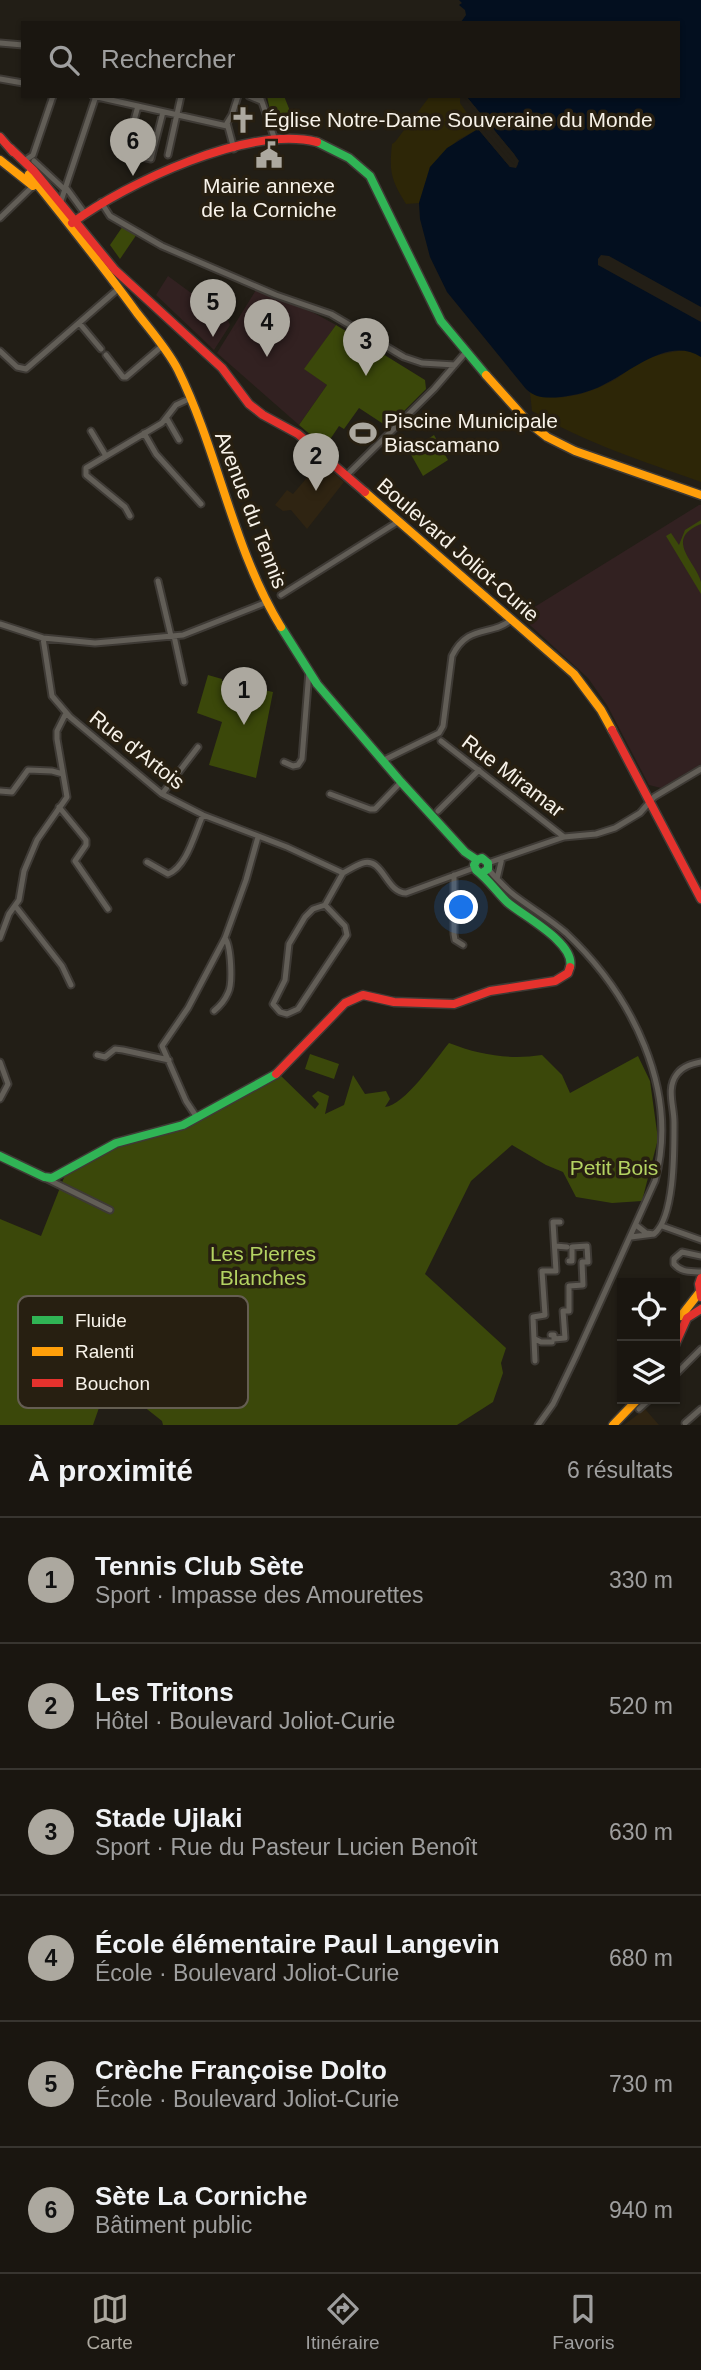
<!DOCTYPE html>
<html lang="fr">
<head>
<meta charset="utf-8">
<style>
  :root { --surface:#1a1610; --page:#27231e; --text:#f1f3f6; --muted:#9f9f9f; --line:#383530; --accent:#aca89f }
  body { margin:0; font-family:Arial,sans-serif; background:var(--page); color:var(--text) }
  .controls { position:absolute; right:21px; bottom:21px; display:grid; overflow:hidden; border-radius:0px; box-shadow:0 2px 5px #0004 }
  .controls button { width:63px; height:63px; display:grid; place-items:center; padding:0; border:0; border-bottom:2px solid var(--line); background:var(--surface); color:var(--text); font:35px sans-serif }
  .you { position:absolute; left:462px; top:908px; width:24px; height:24px; margin:-18px; border:5px solid #fff; border-radius:50%; background:#1a73e8; box-shadow:0 0 0 10px #1a73e833 }
  .badge { display:grid; place-items:center; width:46px; height:46px; border-radius:50%; background:var(--accent); color:#111; font-size:23px; font-weight:700 }
  .pin { position:absolute; translate:-50% -58px; filter:drop-shadow(0 2px 4px #0008) }
  .pin::after { content:''; position:absolute; top:37px; width:24px; height:21px; background:inherit; clip-path:polygon(0 0,100% 0,50% 100%) }
  .list { margin:0; padding:0; list-style:none }
  h2 { display:flex; justify-content:space-between; align-items:center; height:91px; margin:0; padding:0 28px; font-size:30px }
  h2 small { font-size:23px; font-weight:400; color:var(--muted) }
  .list li { display:grid; grid-template-columns:46px 1fr auto; gap:21px; align-items:center; box-sizing:border-box; height:126px; padding:0 28px; border-top:2px solid var(--line) }
  .list b { display:block; font-size:26px; white-space:nowrap }
  .list p { margin:0; font-size:23px; white-space:nowrap; color:var(--muted) }
  .list em { font-size:23px; font-style:normal; color:var(--muted) }
  .icon { flex:none; width:38px; height:38px; fill:none; stroke:currentColor; stroke-width:2; stroke-linecap:round; stroke-linejoin:round }
  .map { position:relative; flex:none; width:701px; height:1425px; overflow:hidden }
  .search { position:absolute; background:var(--surface); box-shadow:0 2px 5px #0004; left:21px; right:21px; top:21px; height:77px; display:flex; align-items:center; gap:18px; box-sizing:border-box; padding:0 24px; border-radius:0px; color:var(--muted); font-size:26px }
  .sheet { height:847px; background:var(--surface) }
  nav { display:flex; justify-content:space-around; align-items:center; box-sizing:border-box; height:98px; border-top:2px solid var(--line); background:var(--surface); font-size:19px; color:var(--muted) }
  nav a { display:grid; justify-items:center; gap:4px }
  nav .on { color:var(--accent) }
  .map>svg:first-child { display:block }
  .built { fill:#2f2412 }
  .education { fill:#322121 }
  .green { fill:#3b480a }
  .sand { fill:#2d2607 }
  .water { fill:#030f1f }
  .pier { fill:#221e16 }
  .lines { fill:none; stroke-linecap:round; stroke-linejoin:round }
  .street-casing { stroke:#3e3a35; stroke-width:9 }
  .fast-casing { stroke:#3e3a35; stroke-width:11 }
  .slow-casing { stroke:#3e3a35; stroke-width:11 }
  .jam-casing { stroke:#3e3a35; stroke-width:11 }
  .street { stroke:#625e57; stroke-width:5 }
  .fast { stroke:#30b455; stroke-width:8 }
  .slow { stroke:#ff9f0a; stroke-width:8 }
  .jam { stroke:#e5322d; stroke-width:8 }
  .labels { text-anchor:middle; stroke-width:7; stroke-linejoin:round; paint-order:stroke }
  .poi-label { font-size:21px; fill:#f7f2e9; stroke:#271f11; text-anchor:start }
  .street-label { font-size:21px; fill:#f7f2e9; stroke:#271f11 }
  .park-label { font-size:21px; fill:#b4d362; stroke:#271f11 }
  .key { fill:#271f11; stroke:#655e52; stroke-width:2 }
  .key-label { font-size:19px; fill:#f7f2e9 }
</style>
</head>
<body>
<div class="map">
<svg width="701" height="1425" viewBox="0 0 701 1425">
  <rect width="100%" height="100%" fill="#221e16"/>
  <!-- built -->
  <path class="built" d="M 321,461 L 344,482 L 307,529 L 291,510 L 283,511 L 275,505 L 287,490 L 293,494 Z
    M 645,1409 L 659,1425 L 624,1425 Z"/>
  <!-- education -->
  <path class="education" d="M 168,276 L 228,320 L 230,325 L 214,350 L 156,295 Z
    M 256,290 L 314,313 L 336,325 L 305,369 L 327,385 L 299,425 L 217,353 Z
    M 699,505 L 701,505 L 701,764 L 661,788 L 649,785 L 607,705 L 588,678 L 520,616 Z"/>
  <!-- green -->
  <path class="green" d="M 267,96 L 284,96 L 296,126 L 289,129 L 281,126 L 271,115 Z
    M 123,226 L 137,234 L 120,259 L 110,245 Z
    M 336,325 L 425,380 L 426,389 L 388,427 L 359,408 L 344,429 L 339,426 L 325,447 L 299,425 L 327,385 L 304,369 Z
    M 434,435 L 448,460 L 423,476 L 409,451 Z
    M 701,520 L 701,524 C 663,539 696,562 701,582 C 701,586 701,590 701,594 L 666,536 L 671,533 L 679,545 L 685,530 Z
    M 208,675 L 222,679 L 222,681 L 273,692 L 256,778 L 209,765 L 222,722 L 197,713 Z
    M 449,1043 C 480,1055 509,1060 542,1055 L 562,1075 L 570,1093 L 638,1056 L 650,1081 L 658,1139 L 642,1201 L 612,1203 L 576,1197 L 563,1172 L 546,1165 L 512,1145 L 471,1181 L 425,1274 L 506,1348 L 501,1363 L 503,1373 L 493,1402 L 457,1425 L 163,1425 L 162,1421 L 109,1379 L 93,1425 L 0,1425 L 0,1219 L 41,1236 L 65,1175 L 118,1145 L 178,1131 L 194,1120 L 279,1074 L 315,1109 L 319,1104 L 312,1096 L 318,1091 L 329,1096 L 325,1114 L 344,1105 L 353,1075 L 365,1094 L 386,1091 L 390,1099 L 385,1107 C 404,1106 436,1059 449,1043 Z
    M 310,1054 L 339,1064 L 334,1079 L 305,1069 Z"/>
  <!-- sand -->
  <path class="sand" d="M 430,96 L 460,96 L 460,103 L 478,129 L 458,140 L 430,167 L 419,203 L 406,204 C 391,180 389,172 392,144 L 395,142 Z
    M 685,350 L 693,352 L 701,357 L 701,482 C 643,461 585,443 532,411 L 530,392 C 555,405 591,393 614,380 C 624,374 632,366 642,361 C 655,355 670,352 685,350 Z"/>
  <!-- water -->
  <path class="water" d="M 459,0 L 701,0 L 701,357 C 668,336 631,372 603,385 C 590,392 575,395 561,397 C 548,398 536,399 526,389 L 447,292 L 430,257 L 420,219 L 419,203 L 430,167 L 447,148 L 478,129 L 510,167 L 516,168 L 518,164 L 514,154 L 466,96 L 678,96 L 678,23 L 457,23 L 461,22 L 466,15 L 465,10 L 459,5 L 462,3 Z"/>
  <!-- pier -->
  <path class="pier" d="M 463,96 L 466,96 L 514,154 L 519,161 L 516,167 L 510,167 L 478,129 L 476,126 L 480,126 L 514,165 L 515,162 L 511,156 Z
    M 601,255 L 609,256 L 701,307 L 701,322 L 598,265 L 598,259 Z"/>
  <g class="lines">
    <defs>
      <path id="street" d="M 0,43 L 23,45
        M 0,79 L 23,83
        M 93,96 L 227,126
        M 249,96 L 261,101
        M 260,96 L 275,140
        M 138,106 L 125,153 L 151,159 L 163,112
        M 234,149 L 227,123 L 232,115 L 238,96
        M 168,155 L 181,96
        M 24,161 L 33,155 L 53,96
        M 34,161 L 63,188
        M 67,189 L 83,211
        M 101,202 L 110,216 L 162,246 L 276,295 L 331,314 L 404,357 L 422,363 L 455,365
        M 60,204 L 96,96
        M 0,218 L 33,186
        M 80,324 L 101,349
        M 0,351 L 17,367 L 26,369 L 118,289
        M 106,355 L 123,377 L 126,377 L 161,347
        M 167,419 L 179,440
        M 91,431 L 106,456
        M 144,433 L 156,454 L 201,504
        M 347,475 L 434,389 L 466,352
        M 130,516 L 125,507 L 86,475 L 86,468 L 162,423 L 176,405 L 191,398
        M 158,581 L 171,636
        M 281,595 L 399,521
        M 0,624 L 43,638 L 95,643 L 118,641 L 183,635 L 267,602
        M 174,636 L 184,682
        M 43,638 L 52,696 L 70,717 L 162,794 L 203,815 L 287,847 L 343,873
        M 441,741 L 564,837
        M 382,761 L 439,733 L 443,726 L 452,656 C 468,623 492,637 512,619
        M 284,762 L 293,766 L 298,765 L 302,759 L 309,671
        M 0,791 L 12,792 L 28,770 L 52,771 L 63,774
        M 162,794 L 198,747
        M 330,794 L 370,809 L 375,809 L 401,782
        M 59,807 L 86,840 L 86,845 L 75,861 L 108,909
        M 438,811 L 479,770
        M 147,862 L 168,874 C 187,867 195,832 203,815
        M 488,863 L 564,837 L 596,834 L 615,828 L 640,813 L 654,797 L 701,769
        M 488,869 C 496,878 505,888 514,895 C 531,908 550,919 566,933 C 632,995 680,1090 655,1181 L 576,1356 L 553,1404 L 538,1425
        M 343,873 C 349,870 356,865 363,863 C 383,857 386,893 406,893 L 474,868
        M 454,875 L 454,934 L 455,940 L 463,945
        M 497,879 L 502,858
        M 325,905 L 345,926 L 347,935 L 298,1009 L 287,1014 L 280,1012 L 273,1004 L 285,980 L 289,944 L 305,917 L 313,909 L 325,905 L 343,873
        M 16,907 L 62,966 L 71,985
        M 0,938 L 9,914 L 19,900 L 24,871 L 37,840 L 67,797 L 57,739 L 57,731 L 66,713
        M 214,1011 C 220,1006 225,1000 228,993 C 233,984 231,946 225,938
        M 97,1055 L 105,1057 L 115,1049 L 123,1050 L 169,1060
        M 0,1062 L 8,1084 L 0,1099
        M 196,1116 L 186,1101 L 162,1046 L 188,1008 L 225,938 L 246,880 L 258,837
        M 47,1179 L 110,1210
        M 662,1226 L 701,1240
        M 654,1234 C 675,1217 674,1149 674,1122 C 674,1106 666,1088 677,1074 C 683,1066 692,1064 701,1062
        M 631,1237 L 654,1234 L 646,1233 L 636,1225
        M 555,1246 L 567,1247
        M 701,1256 L 682,1252 L 674,1259 L 674,1264 C 682,1273 690,1271 701,1272
        M 551,1335 L 554,1335 L 554,1339 L 565,1338 L 563,1311 L 569,1311 L 569,1286 L 583,1285 L 582,1262 L 588,1262 L 587,1246 L 572,1247 L 572,1261 L 569,1261
        M 535,1339 L 541,1342 L 552,1342
        M 535,1361 L 533,1317 L 545,1315 L 542,1271 L 556,1271 L 553,1222 L 560,1222
        M 675,1375 L 701,1349
        M 639,1409 L 650,1399
        M 685,1423 L 701,1409"/>
      <path id="fast" d="M 317,142 L 349,158 L 370,176 L 441,321 L 486,375
        M 281,627 L 317,684 L 401,782 L 465,852 L 477,860
        M 477,860 L 482,858 L 488,863 L 488,869 L 482,873
        M 477,860 L 474,865 L 476,870 C 488,879 496,891 507,902 C 523,916 576,943 570,967
        M 0,1156 L 44,1177 L 52,1178 L 116,1143 L 183,1125 L 276,1074"/>
      <path id="slow" d="M 0,160 L 33,186 L 38,182
        M 29,174 C 66,220 103,266 137,313 C 151,331 168,350 178,370 C 219,453 232,547 281,627
        M 486,375 L 529,423 L 547,437 L 575,451 L 701,495
        M 365,492 L 574,674 L 601,710 L 612,730
        M 681,1316 L 699,1293
        M 613,1425 L 638,1399"/>
      <path id="jam" d="M 0,137 L 13,152
        M 10,148 L 34,171 L 115,270 L 222,368 L 249,404 L 263,415 L 298,434 L 365,492
        M 72,223 C 127,183 248,125 317,142
        M 612,730 L 701,899
        M 276,1074 L 345,1003 L 363,995 L 394,1002 L 454,1004 L 490,991 L 555,981 L 568,973 L 570,967
        M 701,1278 L 699,1284 L 701,1297
        M 675,1345 L 687,1318 L 701,1309"/>
    </defs>
    <!-- street casing -->
    <use href="#street" class="street-casing"/>
    <!-- fast casing -->
    <use href="#fast" class="fast-casing"/>
    <!-- slow casing -->
    <use href="#slow" class="slow-casing"/>
    <!-- jam casing -->
    <use href="#jam" class="jam-casing"/>
    <!-- street -->
    <use href="#street" class="street"/>
    <!-- fast -->
    <use href="#fast" class="fast"/>
    <!-- slow -->
    <use href="#slow" class="slow"/>
    <!-- jam -->
    <use href="#jam" class="jam"/>
  </g>
  <!-- icons -->
  <defs>
    <symbol id="church-bare" viewBox="-9 -9 18 18"><path d="M-1.2-6h2.4v3.5h3.3v2.4h-3.3V6h-2.4V-.1h-3.3v-2.4h3.3Z" fill="#aca89f" stroke="#271f11" stroke-width="2.5" paint-order="stroke"/></symbol>
    <symbol id="civic-bare" viewBox="-9 -9 18 18"><path d="M-.6-6.5H3V-4.5H.6V-3L4-1V1h2V6H-6V1h2V-1L-.6-3ZM-1.2 2.5V6h2.4V2.5Z" fill="#aca89f" stroke="#271f11" stroke-width="2.5" paint-order="stroke"/></symbol>
    <symbol id="stadium-bare" viewBox="-9 -9 18 18"><path d="M0-5a6.5 5 0 1 0 0 10a6.5 5 0 1 0 0-10ZM-3.5-1.8h7v3.6h-7Z" fill="#aca89f" stroke="#271f11" stroke-width="2.5" paint-order="stroke"/></symbol>
  </defs>
  <g fill-rule="evenodd">
    <use href="#church-bare" x="224" y="101" width="38" height="38"/>
    <use href="#civic-bare" x="250" y="136" width="38" height="38"/>
    <use href="#stadium-bare" x="344" y="414" width="38" height="38"/>
  </g>
  <g class="labels">
    <!-- poi labels -->
    <g class="poi-label">
      <text x="264" y="127">Église Notre-Dame Souveraine du Monde</text>
      <text x="269" y="193" text-anchor="middle">Mairie annexe<tspan x="269" dy="24">de la Corniche</tspan></text>
      <text x="384" y="428">Piscine Municipale<tspan x="384" dy="24">Biascamano</tspan></text>
    </g>
    <!-- street labels -->
    <g class="street-label">
      <text transform="translate(251 510) rotate(69)" y="7">Avenue du Tennis</text>
      <text transform="translate(458 550) rotate(41)" y="7">Boulevard Joliot-Curie</text>
      <text transform="translate(137 750) rotate(38)" y="7">Rue d'Artois</text>
      <text transform="translate(513 776) rotate(37)" y="7">Rue Miramar</text>
    </g>
    <!-- park labels -->
    <g class="park-label">
      <text x="614" y="1175">Petit Bois</text>
      <text x="263" y="1261">Les Pierres<tspan x="263" dy="24">Blanches</tspan></text>
    </g>
  </g>
  <!-- legend -->
  <rect x="18" y="1296" width="230" height="112" rx="10" class="key"/>
  <rect x="32" y="1316" width="31" height="8" fill="#30b455"/>
  <rect x="32" y="1347" width="31" height="9" fill="#ff9f0a"/>
  <rect x="32" y="1379" width="31" height="8" fill="#e5322d"/>
  <g class="key-label">
    <text x="75" y="1327">Fluide</text>
    <text x="75" y="1358">Ralenti</text>
    <text x="75" y="1390">Bouchon</text>
  </g>
</svg>
<div class="controls">
<button><svg class="icon" aria-label="locate" viewBox="0 0 24 24"><circle cx="12" cy="12" r="6"/><path d="M12 2v4M12 18v4M2 12h4M18 12h4"/></svg></button>
<button><svg class="icon" aria-label="layers" viewBox="0 0 24 24"><path d="M12 4l9 5-9 5-9-5zM3 14l9 5 9-5"/></svg></button>
</div>
<div class="you"></div>
<div class="pin badge" style="left:244px;top:725px">1</div>
<div class="pin badge" style="left:316px;top:491px">2</div>
<div class="pin badge" style="left:366px;top:376px">3</div>
<div class="pin badge" style="left:267px;top:357px">4</div>
<div class="pin badge" style="left:213px;top:337px">5</div>
<div class="pin badge" style="left:133px;top:176px">6</div>
<div class="search"><svg class="icon" aria-label="search" viewBox="0 0 24 24"><circle cx="10" cy="10" r="6"/><path d="M15 15l6 6"/></svg>Rechercher</div>
</div>
<section class="sheet">
<h2>À proximité<small>6 résultats</small></h2>
<ul class="list">
<li><span class="badge">1</span><div><b>Tennis Club Sète</b><p>Sport · Impasse des Amourettes</p></div><em>330 m</em></li>
<li><span class="badge">2</span><div><b>Les Tritons</b><p>Hôtel · Boulevard Joliot-Curie</p></div><em>520 m</em></li>
<li><span class="badge">3</span><div><b>Stade Ujlaki</b><p>Sport · Rue du Pasteur Lucien Benoît</p></div><em>630 m</em></li>
<li><span class="badge">4</span><div><b>École élémentaire Paul Langevin</b><p>École · Boulevard Joliot-Curie</p></div><em>680 m</em></li>
<li><span class="badge">5</span><div><b>Crèche Françoise Dolto</b><p>École · Boulevard Joliot-Curie</p></div><em>730 m</em></li>
<li><span class="badge">6</span><div><b>Sète La Corniche</b><p>Bâtiment public</p></div><em>940 m</em></li>
</ul>
</section>
<nav>
<a class="on"><svg class="icon" aria-label="map" viewBox="0 0 24 24"><path d="M3 6l6-2 6 2 6-2v14l-6 2-6-2-6 2zM9 4v14M15 6v14"/></svg>Carte</a>
<a><svg class="icon" aria-label="directions" viewBox="0 0 24 24"><path d="M12 3l9 9-9 9-9-9zM9 14v-3h6M13 9l2 2-2 2"/></svg>Itinéraire</a>
<a><svg class="icon" aria-label="saved" viewBox="0 0 24 24"><path d="M7 4h10v16l-5-4-5 4z"/></svg>Favoris</a>
</nav>
</body>
</html>
